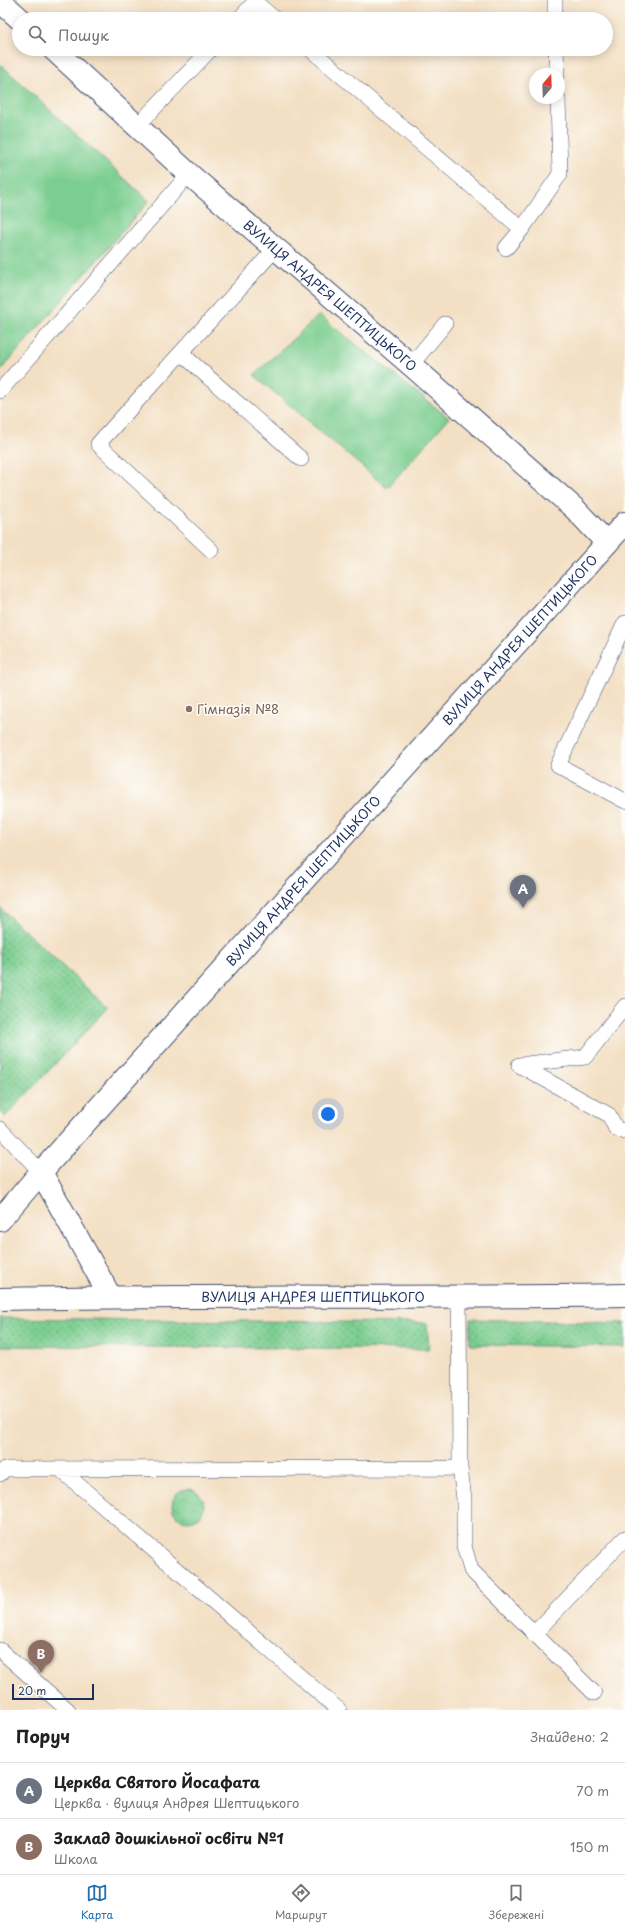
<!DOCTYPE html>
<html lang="uk">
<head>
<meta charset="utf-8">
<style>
  :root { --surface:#fff; --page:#f6f6f6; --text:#202124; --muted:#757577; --line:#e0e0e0; --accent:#1f6fb2 }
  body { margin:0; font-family:"Playpen Sans",sans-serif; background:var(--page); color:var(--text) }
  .compass { position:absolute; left:529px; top:68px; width:36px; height:36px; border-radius:50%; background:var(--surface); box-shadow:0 2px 10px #0003; rotate:19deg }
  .scale { position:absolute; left:12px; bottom:10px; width:82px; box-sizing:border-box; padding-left:4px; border:2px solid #1b2f5e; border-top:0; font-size:11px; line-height:14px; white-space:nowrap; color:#1b2f5e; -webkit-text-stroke:3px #fdfcf7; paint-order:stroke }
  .you { position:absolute; left:328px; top:1114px; width:14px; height:14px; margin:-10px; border:3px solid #fff; border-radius:50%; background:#1a73e8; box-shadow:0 0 0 6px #1a73e833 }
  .badge { display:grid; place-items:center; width:26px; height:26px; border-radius:50%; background:var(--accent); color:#fff; font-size:13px; font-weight:700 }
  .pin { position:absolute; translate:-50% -33px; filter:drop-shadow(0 1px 2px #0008) }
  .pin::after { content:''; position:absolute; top:21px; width:14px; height:12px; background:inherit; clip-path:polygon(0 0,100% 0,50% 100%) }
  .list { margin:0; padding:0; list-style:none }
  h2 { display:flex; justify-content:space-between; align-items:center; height:52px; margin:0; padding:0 16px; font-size:17px }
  h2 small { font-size:13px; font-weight:400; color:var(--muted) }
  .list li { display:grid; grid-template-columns:26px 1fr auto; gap:12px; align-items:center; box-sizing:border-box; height:56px; padding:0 16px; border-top:1px solid var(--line) }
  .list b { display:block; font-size:15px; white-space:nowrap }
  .list p { margin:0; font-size:13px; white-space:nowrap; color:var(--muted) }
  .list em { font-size:13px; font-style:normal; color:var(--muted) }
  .icon { flex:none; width:22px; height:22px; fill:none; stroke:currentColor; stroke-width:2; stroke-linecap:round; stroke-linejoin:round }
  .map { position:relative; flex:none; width:625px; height:1710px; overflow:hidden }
  .search { position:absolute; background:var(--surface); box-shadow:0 2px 10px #0003; left:12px; right:12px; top:12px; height:44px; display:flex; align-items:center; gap:10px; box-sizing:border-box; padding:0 14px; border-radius:22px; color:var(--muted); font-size:15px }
  .sheet { height:164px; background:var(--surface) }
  nav { display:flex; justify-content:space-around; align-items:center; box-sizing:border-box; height:56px; border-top:1px solid var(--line); background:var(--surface); font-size:11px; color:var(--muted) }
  nav a { display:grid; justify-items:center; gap:2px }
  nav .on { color:var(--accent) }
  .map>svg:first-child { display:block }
  .grass { fill:url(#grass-dots); stroke:#4b7e77 }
  .park { fill:url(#park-crowns); stroke:#4b7e77 }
  .pitch { fill:#7bce90; stroke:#4b7e77 }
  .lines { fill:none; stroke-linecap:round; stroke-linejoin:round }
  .lane-casing { stroke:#3b496d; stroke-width:16 }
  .street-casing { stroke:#3b496d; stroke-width:24 }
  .lane { stroke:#fff; stroke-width:15 }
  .street { stroke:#fff; stroke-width:22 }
  .education-dot { fill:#8d6e63; stroke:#fdfcf7; stroke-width:1.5 }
  .labels { text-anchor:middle; stroke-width:3; stroke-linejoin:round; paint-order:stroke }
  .street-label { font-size:13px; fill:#1b2f5e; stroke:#fdfcf7 }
  .education-label { font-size:13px; fill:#785e54; stroke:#fdfcf7; text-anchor:start }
</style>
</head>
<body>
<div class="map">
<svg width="625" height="1710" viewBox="0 0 625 1710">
  <defs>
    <pattern id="grass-dots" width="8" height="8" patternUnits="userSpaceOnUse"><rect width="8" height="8" fill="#7bce90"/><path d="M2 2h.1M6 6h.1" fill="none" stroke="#64a879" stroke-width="1.8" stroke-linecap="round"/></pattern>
    <pattern id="park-crowns" width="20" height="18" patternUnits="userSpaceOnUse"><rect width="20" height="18" fill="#7bce90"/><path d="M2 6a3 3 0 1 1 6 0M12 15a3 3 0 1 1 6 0" fill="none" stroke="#64a879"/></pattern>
  </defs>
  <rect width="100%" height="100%" fill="#fdfcf7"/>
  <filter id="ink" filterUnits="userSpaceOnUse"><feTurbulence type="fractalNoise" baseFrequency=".025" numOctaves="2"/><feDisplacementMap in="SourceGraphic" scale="8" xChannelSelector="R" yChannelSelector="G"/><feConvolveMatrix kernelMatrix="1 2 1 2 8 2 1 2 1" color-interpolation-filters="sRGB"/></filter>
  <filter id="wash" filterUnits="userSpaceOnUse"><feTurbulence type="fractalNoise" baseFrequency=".012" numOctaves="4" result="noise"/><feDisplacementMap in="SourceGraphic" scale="16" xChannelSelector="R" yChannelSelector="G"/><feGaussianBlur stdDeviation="0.9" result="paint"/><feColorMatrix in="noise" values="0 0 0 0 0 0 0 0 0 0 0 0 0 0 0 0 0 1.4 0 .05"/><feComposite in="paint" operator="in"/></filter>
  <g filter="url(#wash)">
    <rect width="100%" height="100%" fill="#f3dfc3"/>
    <!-- grass -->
    <path class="grass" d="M 0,908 L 108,1008 L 5,1117 L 0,1112 Z
      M 0,1318 L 427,1323 L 429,1349 L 0,1346 Z
      M 470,1319 L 625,1323 L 625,1347 L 470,1345 Z"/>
    <!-- park -->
    <path class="park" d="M172 1505a16 16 0 1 1 32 0a16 16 0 1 1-32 0Z"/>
    <!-- pitch -->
    <path class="pitch" d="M 0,64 L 149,201 L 0,371 Z
      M 319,315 L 449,418 L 387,488 L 254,375 Z"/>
  </g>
  <g filter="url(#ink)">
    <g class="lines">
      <defs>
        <path id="lane" d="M 555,0 L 555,19
          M 239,19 L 255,2 L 275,19
          M 310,49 L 522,229
          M 556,49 L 557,74
          M 137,126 L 211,49
          M 506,248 L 522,229 L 560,174 L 558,98
          M 181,353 L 301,459
          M 411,365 L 445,324
          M 0,391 L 189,174
          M 211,550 L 98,444 L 276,248
          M 625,623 L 558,765 L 625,801
          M 625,1006 L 585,1057 L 519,1065 L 609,1115 L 616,1129 L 625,1131
          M 0,1129 L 41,1172
          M 459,1298 L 460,1468 L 464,1499 L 464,1546 L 471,1570 L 594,1693
          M 61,1470 L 339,1710
          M 0,1474 L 5,1469 L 460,1468
          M 534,1634 L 625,1538
          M 0,1650 L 68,1710"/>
        <g id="street">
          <path d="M 0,1 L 20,19"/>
          <path id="s1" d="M 53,49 L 189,174 L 411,365 L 575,509 L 607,543"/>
          <path d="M 41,1172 L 110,1296"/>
          <path id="s2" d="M 0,1220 L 41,1172 L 625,523"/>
          <path id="s3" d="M 0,1299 C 208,1294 417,1299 625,1295"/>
        </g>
      </defs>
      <!-- lane casing -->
      <use href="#lane" class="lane-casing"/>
      <!-- street casing -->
      <use href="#street" class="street-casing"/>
      <!-- lane -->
      <use href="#lane" class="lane"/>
      <!-- street -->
      <use href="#street" class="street"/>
    </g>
  </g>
  <!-- markers -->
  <circle class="education-dot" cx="189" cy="709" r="4"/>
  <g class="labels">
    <!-- street labels -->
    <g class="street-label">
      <text dy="5" stroke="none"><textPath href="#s1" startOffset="371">ВУЛИЦЯ АНДРЕЯ ШЕПТИЦЬКОГО</textPath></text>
      <text dy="5" stroke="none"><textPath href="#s2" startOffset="779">ВУЛИЦЯ АНДРЕЯ ШЕПТИЦЬКОГО</textPath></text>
      <text dy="5" stroke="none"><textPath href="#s2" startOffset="455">ВУЛИЦЯ АНДРЕЯ ШЕПТИЦЬКОГО</textPath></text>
      <text dy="5" stroke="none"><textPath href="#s3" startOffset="313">ВУЛИЦЯ АНДРЕЯ ШЕПТИЦЬКОГО</textPath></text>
    </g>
    <!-- education labels -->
    <g class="education-label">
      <text x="197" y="714">Гімназія №8</text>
    </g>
  </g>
</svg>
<svg class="compass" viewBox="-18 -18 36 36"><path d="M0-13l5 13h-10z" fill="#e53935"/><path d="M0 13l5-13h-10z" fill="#757577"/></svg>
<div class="scale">20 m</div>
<div class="you"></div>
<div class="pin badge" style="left:523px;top:908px;background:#6b7280">A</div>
<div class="pin badge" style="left:41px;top:1673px;background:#8d6e63">B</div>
<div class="search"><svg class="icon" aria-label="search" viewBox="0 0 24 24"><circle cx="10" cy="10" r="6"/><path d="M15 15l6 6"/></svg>Пошук</div>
</div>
<section class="sheet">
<h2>Поруч<small>Знайдено: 2</small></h2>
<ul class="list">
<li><span class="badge" style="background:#6b7280">A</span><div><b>Церква Святого Йосафата</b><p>Церква · вулиця Андрея Шептицького</p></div><em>70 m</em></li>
<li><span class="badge" style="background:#8d6e63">B</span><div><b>Заклад дошкільної освіти №1</b><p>Школа</p></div><em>150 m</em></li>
</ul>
</section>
<nav>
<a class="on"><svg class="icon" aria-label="map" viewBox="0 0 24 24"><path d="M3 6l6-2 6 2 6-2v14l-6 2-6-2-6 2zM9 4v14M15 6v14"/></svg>Карта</a>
<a><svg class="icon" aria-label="directions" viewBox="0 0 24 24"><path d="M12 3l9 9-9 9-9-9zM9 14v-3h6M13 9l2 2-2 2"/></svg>Маршрут</a>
<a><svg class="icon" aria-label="saved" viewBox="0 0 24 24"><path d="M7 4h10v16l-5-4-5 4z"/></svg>Збережені</a>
</nav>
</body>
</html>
